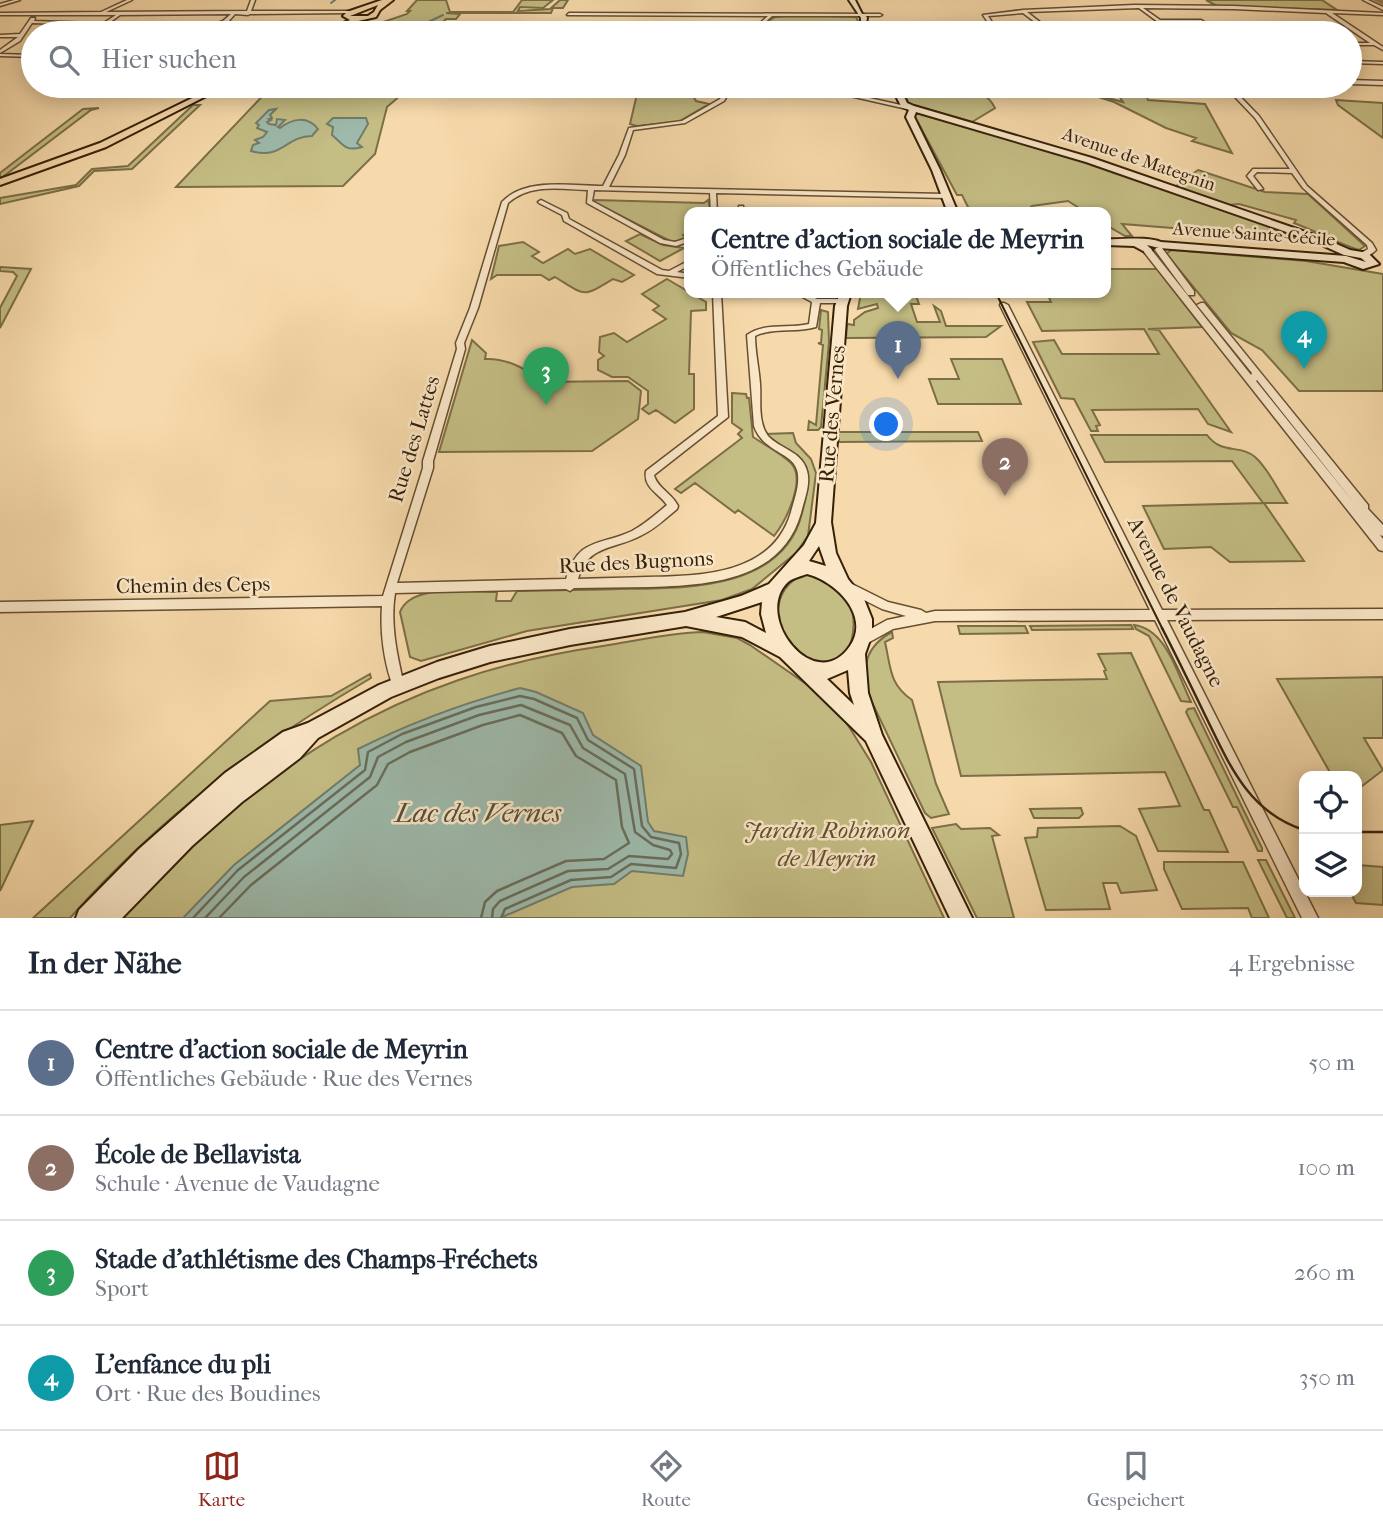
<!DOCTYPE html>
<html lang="de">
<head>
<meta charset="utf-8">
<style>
  :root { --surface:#fff; --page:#f6f6f7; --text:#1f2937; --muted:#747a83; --line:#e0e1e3; --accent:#8f2418 }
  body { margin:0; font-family:"IM FELL French Canon",serif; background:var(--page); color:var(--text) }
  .controls { position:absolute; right:21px; bottom:21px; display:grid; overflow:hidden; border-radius:14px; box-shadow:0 4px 18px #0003 }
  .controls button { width:63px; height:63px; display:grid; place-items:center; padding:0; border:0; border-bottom:2px solid var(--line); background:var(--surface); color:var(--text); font:35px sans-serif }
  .you { position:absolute; left:887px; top:425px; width:24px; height:24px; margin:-18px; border:5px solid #fff; border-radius:50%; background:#1a73e8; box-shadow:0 0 0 10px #1a73e833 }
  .badge { display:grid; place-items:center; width:46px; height:46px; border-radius:50%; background:var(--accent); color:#fff; font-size:23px; font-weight:700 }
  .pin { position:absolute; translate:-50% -58px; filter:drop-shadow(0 2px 4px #0008) }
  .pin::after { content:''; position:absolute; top:37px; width:24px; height:21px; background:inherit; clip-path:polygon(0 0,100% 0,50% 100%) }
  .popup { position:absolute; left:684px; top:207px; width:427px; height:91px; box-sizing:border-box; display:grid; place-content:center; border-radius:14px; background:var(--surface); filter:drop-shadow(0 2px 5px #0005); font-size:23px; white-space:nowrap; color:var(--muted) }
  .popup b { font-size:26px; color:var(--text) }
  .popup::after { content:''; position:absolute; left:50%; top:100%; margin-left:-14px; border:14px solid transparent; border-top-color:var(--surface) }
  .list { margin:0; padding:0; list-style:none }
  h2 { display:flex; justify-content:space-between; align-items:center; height:91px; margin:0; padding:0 28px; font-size:30px }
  h2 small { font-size:23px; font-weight:400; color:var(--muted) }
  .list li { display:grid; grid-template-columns:46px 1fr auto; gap:21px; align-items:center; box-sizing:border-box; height:105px; padding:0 28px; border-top:2px solid var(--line) }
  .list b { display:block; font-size:26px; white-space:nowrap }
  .list p { margin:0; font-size:23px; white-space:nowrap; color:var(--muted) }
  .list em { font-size:23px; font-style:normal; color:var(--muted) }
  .icon { flex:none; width:38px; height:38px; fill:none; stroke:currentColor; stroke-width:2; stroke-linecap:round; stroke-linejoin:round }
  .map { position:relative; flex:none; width:1383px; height:918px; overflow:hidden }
  .search { position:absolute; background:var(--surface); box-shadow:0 4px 18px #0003; left:21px; right:21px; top:21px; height:77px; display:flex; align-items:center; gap:18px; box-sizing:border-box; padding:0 24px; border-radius:38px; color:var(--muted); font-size:26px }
  .sheet { height:511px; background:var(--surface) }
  nav { display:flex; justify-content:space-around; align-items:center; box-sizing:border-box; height:98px; border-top:2px solid var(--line); background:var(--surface); font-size:19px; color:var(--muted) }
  nav a { display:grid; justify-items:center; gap:4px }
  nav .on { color:var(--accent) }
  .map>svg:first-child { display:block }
  .green { fill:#c4bd84; stroke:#7c6e46; stroke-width:2 }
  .water { fill:#9dbaac; stroke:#737c6a; stroke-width:2 }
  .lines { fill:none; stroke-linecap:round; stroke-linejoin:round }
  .shore { stroke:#696d5a; stroke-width:2.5 }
  .stream { stroke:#737c6a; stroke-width:2 }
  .taxiway { fill:#967d5a; fill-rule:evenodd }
  .street-casing { stroke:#664e31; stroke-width:3 }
  .secondary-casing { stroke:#352008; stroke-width:4 }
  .primary-casing { stroke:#352008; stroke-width:4 }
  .street { fill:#fae7c8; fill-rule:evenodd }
  .secondary { fill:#fae7c8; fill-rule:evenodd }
  .primary { fill:#f7daab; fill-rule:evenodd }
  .tram-far1 { stroke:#352008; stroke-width:2 }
  .tram { stroke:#352008; stroke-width:2.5 }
  .labels { text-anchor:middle; stroke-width:5; stroke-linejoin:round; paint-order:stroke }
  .far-street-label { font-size:18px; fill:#352008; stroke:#fae7c8 }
  .street-label { font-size:21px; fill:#352008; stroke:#fae7c8 }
  .near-park-label { font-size:24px; font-style:italic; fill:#604f2d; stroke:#fae7c8 }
  .near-water-label { font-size:28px; font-style:italic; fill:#544e39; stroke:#fae7c8 }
</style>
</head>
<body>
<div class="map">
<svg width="1383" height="918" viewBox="0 0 1383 918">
  <rect width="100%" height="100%" fill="#f7daab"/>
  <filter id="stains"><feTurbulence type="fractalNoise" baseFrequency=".00286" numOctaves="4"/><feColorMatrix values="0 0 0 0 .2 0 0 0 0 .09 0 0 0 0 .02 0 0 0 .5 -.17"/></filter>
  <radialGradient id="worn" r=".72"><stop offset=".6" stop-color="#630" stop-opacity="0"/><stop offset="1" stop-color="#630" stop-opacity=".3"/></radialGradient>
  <!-- green -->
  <path class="green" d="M 417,0 L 446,0 L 450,12 L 513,12 L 522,0 L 553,0 L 543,8 L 520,7 L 518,11 L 550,9 L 560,0 L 568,0 L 563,8 L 553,8 L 551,13 L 446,13 L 460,14 L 456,19 L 446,19 L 432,33 L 351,33 L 407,14 L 410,11 L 407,11 Z
    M 1206,0 L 1322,0 L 1337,10 L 1217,6 Z
    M 795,15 L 856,17 L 864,33 L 769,33 L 765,23 L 775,17 Z
    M 272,86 L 345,86 L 340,94 L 402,94 L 387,107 L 375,154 L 343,186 L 176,187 Z
    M 901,86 C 931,86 979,75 995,108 L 972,122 L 909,104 Z
    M 1064,86 L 1123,102 L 1113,87 L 1142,86 L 1139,88 L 1144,89 L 1148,100 L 1205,104 L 1232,153 L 1192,141 L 1196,138 L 1166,128 L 1114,102 Z
    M 637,94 L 692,94 L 696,101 L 709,104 L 678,122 L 637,126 L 630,124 Z
    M 1336,100 L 1383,103 L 1383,138 L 1338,105 Z
    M 193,105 L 200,105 L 132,169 L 94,171 L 79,186 L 0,204 L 0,198 L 76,185 L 92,169 L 128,166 Z
    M 99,108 L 91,110 L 0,179 L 0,173 L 83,109 Z
    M 917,113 L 1077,158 L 1309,239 L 1122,224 L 1132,236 L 1125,236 L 1106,225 L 1106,213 L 1087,213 L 1068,201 L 1032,206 L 1025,213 L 971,213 L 962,195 L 957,195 L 914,115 Z
    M 1198,170 L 1265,192 L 1308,194 L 1365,246 L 1359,250 C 1336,243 1318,232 1294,223 L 1296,220 L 1239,204 L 1228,205 L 1175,187 Z
    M 595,200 L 704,203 L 708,200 L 711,213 L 690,213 L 690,231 L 683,235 L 687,238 L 679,242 L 670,241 L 592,201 Z
    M 640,234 L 663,245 L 684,248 L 660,261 L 626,241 Z
    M 523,242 L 539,252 L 532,256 L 543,263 L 568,249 L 575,254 L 590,249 L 634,275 L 622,282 L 613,279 C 582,298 586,296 555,277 L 549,280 L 541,275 L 497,275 L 491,279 L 499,246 Z
    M 1172,250 L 1306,261 L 1383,274 L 1383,391 L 1299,391 L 1262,350 L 1231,333 L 1168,256 L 1167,253 Z
    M 0,267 L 31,269 L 0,328 L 0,308 L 17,276 L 13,272 L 0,271 Z
    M 1106,269 L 1157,269 L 1202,327 L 1148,329 L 1159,330 L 1231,432 L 1208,424 L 1198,409 L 1092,410 L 1100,425 L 1096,426 L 1098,431 L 1091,431 L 1074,399 L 1061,398 L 1033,342 L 1054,340 L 1062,354 L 1159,354 L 1144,329 L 1042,331 L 1027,302 L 1051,302 L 1047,293 L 1106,293 Z
    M 667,279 L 706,302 L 706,310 L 691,311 L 689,374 L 694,374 L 694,409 L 675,423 L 656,410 L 649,414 L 642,409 L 648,404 L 648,391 L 628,377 L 612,377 L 598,370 L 598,360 L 604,356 L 599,352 L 600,337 L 614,333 L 627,342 L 666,319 L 653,310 L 659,306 L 642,294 Z
    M 861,293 L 915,293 L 919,304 L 911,304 L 917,322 L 940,322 L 934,306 L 941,311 L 946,326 L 1001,326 L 986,337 L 846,338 L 847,324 L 854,325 L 854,320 L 865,312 L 878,308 L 877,304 L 858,309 Z
    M 821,310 L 828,312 L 829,342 L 821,427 L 818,430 L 808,430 L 809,421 L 816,425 L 823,345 L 818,343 L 821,343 L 822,330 L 819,329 Z
    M 472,340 L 486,353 L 485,359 C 505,358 522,367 539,378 L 538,382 L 628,381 L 641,391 L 638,419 L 592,451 L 439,452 Z
    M 951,359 L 1002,359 L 1021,404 L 938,404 L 929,379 L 959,379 Z
    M 732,393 L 746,394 L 747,398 L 749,398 L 753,437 C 765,445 781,453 791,463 C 807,480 785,522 774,536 L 738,510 L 735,513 L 695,483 L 681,493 L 675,489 L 742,438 L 738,434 L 742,430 L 732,423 Z
    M 839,432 L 978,432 L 982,441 L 839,442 Z
    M 793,433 L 796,443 L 811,459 L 816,473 L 808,536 L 796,553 L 752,589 L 722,600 L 527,631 L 421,661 L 410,657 L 400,612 C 411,583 469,592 497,592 L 496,601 L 511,601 L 517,591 C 551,590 585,590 619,589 C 681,588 783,592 802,513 C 806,498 811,480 806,466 L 766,434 Z
    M 1091,435 L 1207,435 C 1222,455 1240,444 1255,457 C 1268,468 1277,489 1287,503 L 1264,503 L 1304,561 L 1230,562 L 1211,547 L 1164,549 L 1143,506 L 1263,503 L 1232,461 L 1105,462 Z
    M 805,574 C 812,574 818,578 825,581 C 847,592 858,612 852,638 C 847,661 820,668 801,656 C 770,636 769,587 805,574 Z
    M 1131,625 L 1133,629 L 1032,630 L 1030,626 Z
    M 1134,625 C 1167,629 1178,676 1191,702 L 1181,701 L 1149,636 L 1136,629 Z
    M 958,626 L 1025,626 L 1028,633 L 960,634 Z
    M 703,632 L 737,638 L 750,645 L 812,688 L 841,714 L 871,762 L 944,918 L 118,918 C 264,766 390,677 603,646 C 636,641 669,633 703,632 Z
    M 892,632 L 893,638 L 885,642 C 891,668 889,684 912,700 L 936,784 L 949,814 L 931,818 L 925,813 L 868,694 C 861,667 866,646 892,632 Z
    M 1131,653 L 1204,810 L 1209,810 L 1228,852 L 1158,851 L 1139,809 L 1180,806 L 1165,772 L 961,776 L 938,682 L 1107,679 L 1104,671 L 1106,670 L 1098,654 Z
    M 370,674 L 371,678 C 255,746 160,817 70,918 L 33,918 L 270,701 L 331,696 Z
    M 1383,677 L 1383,738 L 1364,738 L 1383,770 L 1357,790 L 1357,776 L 1332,776 L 1277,679 Z
    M 1194,708 L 1262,848 L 1262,851 L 1258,851 L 1237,807 L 1233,807 L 1186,712 L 1188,709 Z
    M 1081,808 L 1083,814 L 1079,818 L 1034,818 L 1030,809 Z
    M 33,821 L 0,891 L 0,825 Z
    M 956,824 L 961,829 L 990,828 L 999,835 L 992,836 L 1014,918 L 977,918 L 932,828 Z
    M 1120,826 L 1136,836 L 1157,890 L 1121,893 L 1117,883 L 1103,883 L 1110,909 L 1046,910 L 1025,838 L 1037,837 L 1038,828 Z
    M 1258,860 L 1266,860 L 1295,918 L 1287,918 Z
    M 1164,862 L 1243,862 L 1269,918 L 1252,918 L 1248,908 L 1182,909 L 1164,869 Z
    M 1358,865 L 1383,867 L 1383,905 L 1356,903 L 1350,892 L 1357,892 Z"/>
  <!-- water -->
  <path class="water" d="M 276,109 L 270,115 L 272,118 L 269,119 L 271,120 L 267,122 L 269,124 L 276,125 L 277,119 L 285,120 L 278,127 L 280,128 C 293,118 308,116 318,129 L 312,136 C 285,136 283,160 251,151 L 253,145 L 259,143 L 255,140 L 263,137 L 267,132 L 257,128 L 259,125 L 256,123 L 269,110 Z
    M 333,118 L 366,118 L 368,124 L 357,143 L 362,147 C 345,152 344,145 332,135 L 333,127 L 327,124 Z
    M 520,688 L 536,692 L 583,713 L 593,735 L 641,766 L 648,822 L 654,831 L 686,837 L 688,854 L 683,876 L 632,871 L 614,884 L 572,887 L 500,918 L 183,918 L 234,865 L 360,765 L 358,749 C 410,723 463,703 520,688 Z"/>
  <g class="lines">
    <!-- shore -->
    <path class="shore" d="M 193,918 L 238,870 L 365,770 L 368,752 L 402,734 L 476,707 L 520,696 L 534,699 L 577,718 L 588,740 L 634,769 L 642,826 L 651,837 L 679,843 L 681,854 L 676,868 L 631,864 L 611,877 L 571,880 L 505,909 L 501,918
      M 205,918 L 244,877 L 370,777 L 378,757 L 406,742 L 479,715 L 521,705 L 570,725 L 583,748 L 625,774 L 635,832 L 653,845 L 670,850 L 672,854 L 668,859 L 629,856 L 608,869 L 568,871 L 500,901 L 493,909 L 492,918
      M 219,918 L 251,885 L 377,785 L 388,764 L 410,752 L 483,725 L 520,715 L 562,733 L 576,756 L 616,780 L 622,827 L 629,843 L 604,859 L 566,861 L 497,891 L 485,902 L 481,918"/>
    <!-- stream -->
    <path class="stream" d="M 331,3 L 335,0
      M 424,24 L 443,15"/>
    <!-- taxiway -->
    <path class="taxiway" d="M 1373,0 L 1383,0 L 1383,5 Z"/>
    <defs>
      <path id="street" d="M 14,0 L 20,0 L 0,6 L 0,4 Z
        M 127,0 L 132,0 L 106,12 L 247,11 L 251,0 L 255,0 L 251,11 L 349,11 L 351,12 L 349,13 L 250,14 L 248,15 L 235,14 L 227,23 L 207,30 L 145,33 L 93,32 L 93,30 L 116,15 L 0,15 L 0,13 L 101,12 ZM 231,14 L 223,21 L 206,28 L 122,32 L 99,30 L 120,15 Z
        M 1363,0 L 1368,0 L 1383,7 L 1383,10 Z
        M 1134,5 L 1234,6 L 1383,13 L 1383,15 L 1332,13 L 1383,47 L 1383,50 L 1374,45 L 1350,45 L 1350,43 L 1370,43 L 1326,13 L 1234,9 L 1143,8 L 1160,20 L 1201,20 L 1203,21 L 1201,22 L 1164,22 L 1178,33 L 1173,33 L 1139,8 L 1027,12 L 1050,30 L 1048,32 L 1023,13 L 988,16 L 999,33 L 995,33 L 983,15 L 1023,10 Z
        M 569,13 L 880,14 L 882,15 L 880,16 L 772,16 L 753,33 L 749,33 L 768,16 L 567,15 Z
        M 31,18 L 35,18 L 34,21 L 95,23 L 97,24 L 95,25 L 32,23 L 20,41 L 0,53 L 0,50 L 18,37 L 0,37 L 0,35 L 20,34 Z
        M 0,54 L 33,55 L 33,57 L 0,56 Z
        M 1350,61 L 1383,62 L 1383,64 L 1350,63 Z
        M 1350,80 L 1383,81 L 1383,85 L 1350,84 Z
        M 728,86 L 733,86 L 724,101 L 685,123 L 633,130 L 625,155 L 609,187 L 945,194 L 948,196 L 945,198 L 716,193 L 717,213 L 711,213 L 710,193 L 594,190 L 592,201 L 664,240 L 675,242 L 690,237 L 690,241 L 676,246 L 660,243 L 587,203 L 588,190 C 561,189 530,183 508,203 L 478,308 L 464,343 L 465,349 L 433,461 L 433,468 L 397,583 L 566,579 C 578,537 600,546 632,531 C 645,524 656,514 667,505 C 659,493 643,488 646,471 L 718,416 L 713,293 L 721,293 L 728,417 L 654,475 C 657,488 672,493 678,506 L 677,509 C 666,518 655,529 642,535 C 615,550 587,544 578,579 C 601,578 624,578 647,577 C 701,576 773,575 791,512 C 794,500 801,483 797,470 C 792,452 763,452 754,426 L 747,335 C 765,322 789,329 809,324 L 812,302 L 795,293 L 806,293 L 817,299 L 841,299 L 841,303 L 820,303 L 816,327 C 796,333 774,327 755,336 C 755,352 759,368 760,384 C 761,397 759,409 762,422 C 763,427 765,432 768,436 C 780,449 802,451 807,471 C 811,484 804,500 801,513 C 782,581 708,585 650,587 C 624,587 599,588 574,588 L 570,591 L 566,589 L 395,593 C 390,624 397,655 404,685 L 402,689 L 398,691 L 394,689 C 384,664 380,632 382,606 L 0,612 L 0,602 L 383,596 L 423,468 L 423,461 L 457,349 L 456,343 L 470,308 L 502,202 C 525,177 572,186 603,186 L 619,155 L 629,128 L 682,121 L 720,99 Z
        M 806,86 L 815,86 L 910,107 L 907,109 Z
        M 1224,86 L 1230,86 L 1259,116 L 1307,186 L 1372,243 L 1376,250 C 1372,254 1366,258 1361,257 L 1361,253 L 1368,249 L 1367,245 L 1303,188 L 1292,173 L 1257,172 L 1253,176 L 1263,189 L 1258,190 L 1247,176 L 1253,169 L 1290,169 L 1255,118 L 1234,96 L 1150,92 L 1147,90 L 1150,88 L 1231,93 Z
        M 541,200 L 567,213 L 569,219 L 662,270 L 669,271 L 690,260 L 690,265 L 677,272 L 690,274 L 690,278 L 657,274 L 564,221 L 562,215 L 539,203 L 538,202 Z
        M 739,206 L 743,206 L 744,213 L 738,213 Z
        M 1144,248 L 1150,248 L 1251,375 L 1252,373 L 1197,305 L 1201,303 L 1204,303 L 1368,505 L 1368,509 L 1383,525 L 1383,536 L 1380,535 L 1383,539 L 1383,551 L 1379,550 L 1144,252 ZM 1257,380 L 1354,503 L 1256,381 Z
        M 1156,248 L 1162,248 L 1194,291 L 1194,295 L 1188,295 L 1155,250 Z
        M 1001,303 L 1004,303 L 1008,305 L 1162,610 L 1383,609 L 1383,619 L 1167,620 L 1318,918 L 1302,918 L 1155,620 L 935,621 L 893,629 L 866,644 L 862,645 L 858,644 L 856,640 L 858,636 L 887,620 L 906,616 L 882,609 L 846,591 L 844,588 L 846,585 L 850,583 L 888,602 L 921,610 L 926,613 L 935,611 L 1150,610 L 1000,305 Z"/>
      <path id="secondary" d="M 849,0 L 855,0 L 862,14 L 867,17 L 866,25 L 861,24 L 861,18 Z
        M 891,86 L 899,86 L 907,103 L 914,106 L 1092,158 L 1323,238 L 1350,250 L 1368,253 L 1379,264 L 1363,269 L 1344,262 L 1159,248 L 1147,245 L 1152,250 L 1147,253 L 1134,246 L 1106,245 L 1106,239 C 1123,240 1146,236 1161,242 L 1346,256 L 1366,262 L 1361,258 L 1344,255 L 1315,242 L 1086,162 L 916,112 L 914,117 L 940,170 L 958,213 L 948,213 L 932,170 L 906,117 L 909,110 L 901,106 Z
        M 840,293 L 851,293 L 847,306 L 831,522 L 836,553 L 848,579 L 864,599 L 872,619 L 872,634 L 865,654 L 868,693 L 882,735 L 972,918 L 950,918 L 866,741 L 780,657 L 742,637 L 686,626 L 570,645 L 490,662 L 439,678 L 391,697 L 318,738 L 300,758 L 242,802 L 192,846 L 122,918 L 76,918 L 79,910 L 139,849 L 225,773 L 283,732 L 308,723 L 379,685 L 437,662 L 490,646 L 570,629 L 685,612 L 741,596 L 769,584 L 804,545 L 816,523 L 835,306 ZM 819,546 L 826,566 L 809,561 ZM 807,574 C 835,581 871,615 850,646 C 815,697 752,616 788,582 C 793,578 802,576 807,574 ZM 762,602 L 761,614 L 766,633 L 745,622 L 716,617 ZM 848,670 L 850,693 L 854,705 L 827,679 Z"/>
      <path id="primary" d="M 382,0 L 393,0 L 380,10 L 376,17 L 358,21 L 328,33 L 320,33 L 350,20 L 343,16 L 347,12 ZM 378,5 L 374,12 L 368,16 L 350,16 Z
        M 217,86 L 226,86 L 106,147 L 0,185 L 0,179 L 100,143 Z"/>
    </defs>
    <!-- street casing -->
    <use href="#street" class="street-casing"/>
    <!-- secondary casing -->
    <use href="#secondary" class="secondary-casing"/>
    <!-- primary casing -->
    <use href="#primary" class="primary-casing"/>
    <!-- street -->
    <use href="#street" class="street"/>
    <!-- secondary -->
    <use href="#secondary" class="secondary"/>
    <!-- primary -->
    <use href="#primary" class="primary"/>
    <!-- tram-far1 -->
    <path class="tram-far1" d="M 996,293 L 1163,630"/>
    <!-- tram -->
    <path class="tram" d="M 1162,628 C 1177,657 1191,686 1205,715 C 1229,764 1248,812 1304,830
      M 1357,832 L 1383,832"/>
  </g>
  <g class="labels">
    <!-- far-street labels -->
    <g class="far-street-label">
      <text transform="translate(1139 159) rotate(19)" y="6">Avenue de Mategnin</text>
      <text transform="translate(1254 234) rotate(4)" y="6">Avenue Sainte-Cécile</text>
    </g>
    <!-- street labels -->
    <g class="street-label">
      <text transform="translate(832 414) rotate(-85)" y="7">Rue des Vernes</text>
      <text transform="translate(414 439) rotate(-73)" y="7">Rue des Lattes</text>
      <text transform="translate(636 562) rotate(-3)" y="7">Rue des Bugnons</text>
      <text transform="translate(193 585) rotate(-1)" y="7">Chemin des Ceps</text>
      <text transform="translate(1176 602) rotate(63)" y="7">Avenue de Vaudagne</text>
    </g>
    <!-- near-park labels -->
    <g class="near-park-label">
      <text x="827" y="838">Jardin Robinson<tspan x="827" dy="28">de Meyrin</tspan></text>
    </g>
    <!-- near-water labels -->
    <g class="near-water-label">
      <text x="478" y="822">Lac des Vernes</text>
    </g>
  </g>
  <rect width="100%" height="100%" filter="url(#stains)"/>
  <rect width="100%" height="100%" fill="url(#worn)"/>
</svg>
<div class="controls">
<button><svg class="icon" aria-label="locate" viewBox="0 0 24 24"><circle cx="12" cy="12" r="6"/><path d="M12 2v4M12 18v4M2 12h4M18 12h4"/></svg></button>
<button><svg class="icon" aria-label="layers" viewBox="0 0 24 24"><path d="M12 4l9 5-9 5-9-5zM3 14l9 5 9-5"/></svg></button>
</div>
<div class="you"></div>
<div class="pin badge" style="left:898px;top:379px;background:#5c6f8a">1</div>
<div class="popup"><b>Centre d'action sociale de Meyrin</b>Öffentliches Gebäude</div>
<div class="pin badge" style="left:1005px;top:496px;background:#8d6e63">2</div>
<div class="pin badge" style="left:546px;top:405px;background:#2e9e5b">3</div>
<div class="pin badge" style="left:1304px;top:369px;background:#0f9aa8">4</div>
<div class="search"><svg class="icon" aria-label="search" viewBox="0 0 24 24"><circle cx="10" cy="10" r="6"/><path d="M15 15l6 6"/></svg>Hier suchen</div>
</div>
<section class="sheet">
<h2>In der Nähe<small>4 Ergebnisse</small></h2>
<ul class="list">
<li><span class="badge" style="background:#5c6f8a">1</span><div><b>Centre d'action sociale de Meyrin</b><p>Öffentliches Gebäude · Rue des Vernes</p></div><em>50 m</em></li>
<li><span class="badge" style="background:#8d6e63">2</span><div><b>École de Bellavista</b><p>Schule · Avenue de Vaudagne</p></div><em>100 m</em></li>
<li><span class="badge" style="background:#2e9e5b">3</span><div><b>Stade d’athlétisme des Champs-Fréchets</b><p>Sport</p></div><em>260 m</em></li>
<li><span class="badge" style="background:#0f9aa8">4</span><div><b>L'enfance du pli</b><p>Ort · Rue des Boudines</p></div><em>350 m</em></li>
</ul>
</section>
<nav>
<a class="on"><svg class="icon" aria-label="map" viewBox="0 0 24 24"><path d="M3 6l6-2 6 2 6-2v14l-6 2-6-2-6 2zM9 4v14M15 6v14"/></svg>Karte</a>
<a><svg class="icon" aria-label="directions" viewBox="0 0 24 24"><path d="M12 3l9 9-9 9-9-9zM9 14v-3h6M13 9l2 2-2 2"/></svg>Route</a>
<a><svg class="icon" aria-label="saved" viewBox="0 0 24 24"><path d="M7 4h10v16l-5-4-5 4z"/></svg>Gespeichert</a>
</nav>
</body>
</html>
